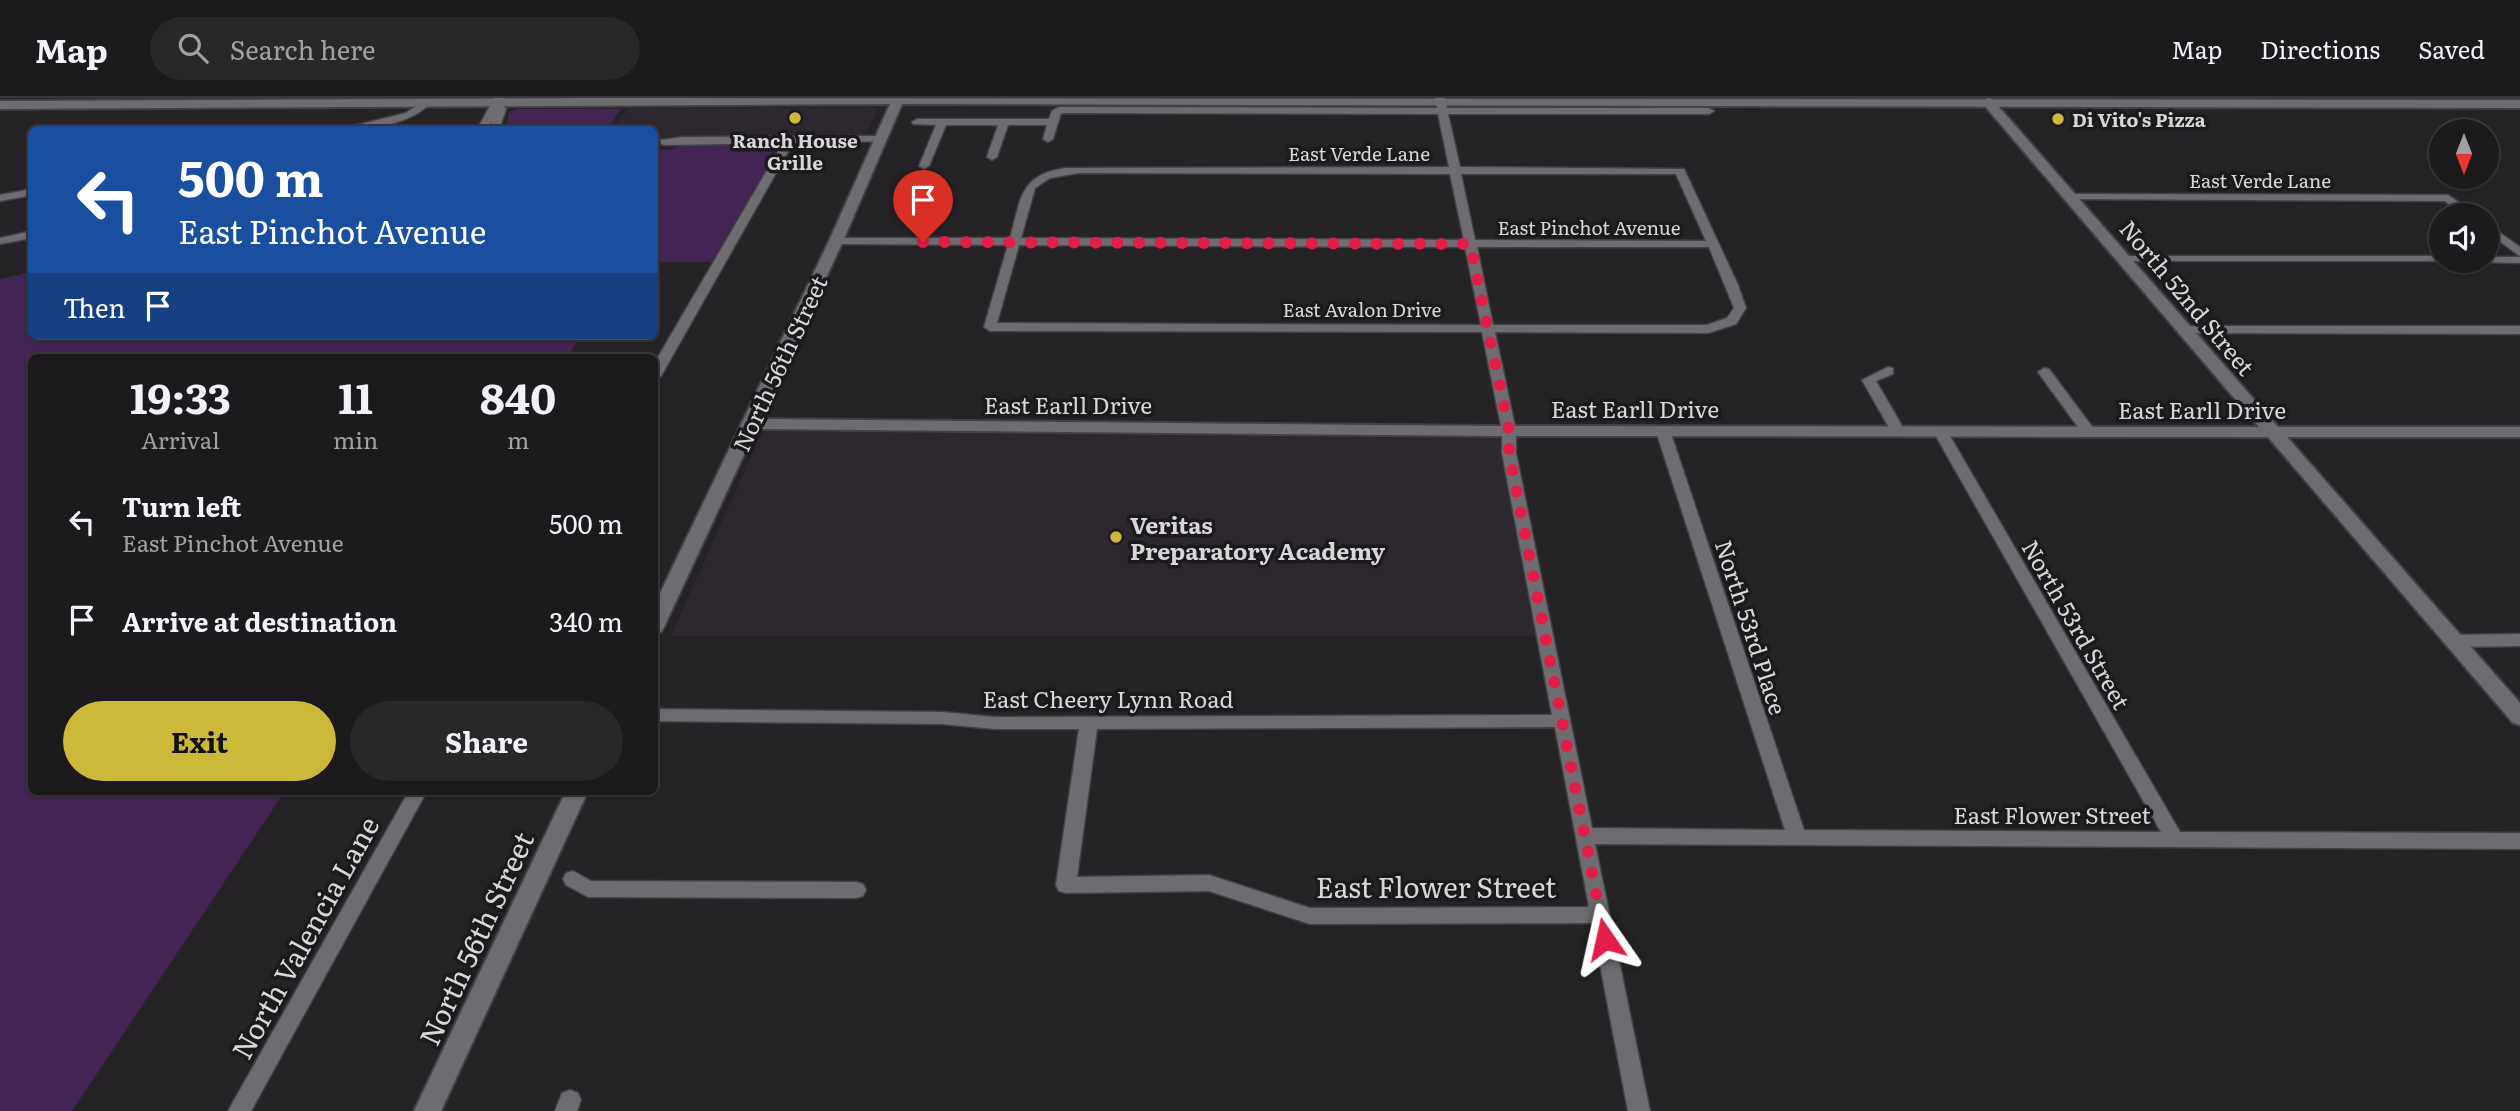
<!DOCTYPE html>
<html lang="en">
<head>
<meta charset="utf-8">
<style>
	:root { --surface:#1c1a1c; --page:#292729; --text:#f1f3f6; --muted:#a0a1a3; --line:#3a383b; --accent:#ccb939 }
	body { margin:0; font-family:Literata,serif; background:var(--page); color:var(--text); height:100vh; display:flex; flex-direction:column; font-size:26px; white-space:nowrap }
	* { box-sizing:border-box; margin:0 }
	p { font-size:23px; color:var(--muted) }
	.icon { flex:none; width:38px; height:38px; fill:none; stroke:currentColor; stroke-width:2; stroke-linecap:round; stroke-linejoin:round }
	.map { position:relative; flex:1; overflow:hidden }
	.details { position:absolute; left:28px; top:256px; width:630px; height:441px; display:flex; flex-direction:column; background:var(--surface); border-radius:10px; box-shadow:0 2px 5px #0004,0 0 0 2px var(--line) }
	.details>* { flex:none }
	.hud { position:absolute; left:28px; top:28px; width:630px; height:214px; border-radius:10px; box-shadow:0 2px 5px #0004,0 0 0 2px var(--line); background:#1a4fa0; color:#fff; overflow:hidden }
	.needle { width:46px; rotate:180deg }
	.fabs { position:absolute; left:2429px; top:21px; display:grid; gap:14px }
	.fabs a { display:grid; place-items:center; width:70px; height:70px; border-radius:50%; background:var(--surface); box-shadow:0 2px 5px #0004,0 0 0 2px var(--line); font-size:35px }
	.pin { position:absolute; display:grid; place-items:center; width:60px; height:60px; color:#fff; margin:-72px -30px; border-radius:50% 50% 50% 0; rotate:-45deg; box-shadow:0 0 7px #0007 }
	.pin .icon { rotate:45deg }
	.me { position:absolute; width:77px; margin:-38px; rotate:349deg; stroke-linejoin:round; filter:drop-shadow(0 0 5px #0008) }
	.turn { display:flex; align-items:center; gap:24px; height:147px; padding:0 35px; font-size:32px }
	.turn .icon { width:91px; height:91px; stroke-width:2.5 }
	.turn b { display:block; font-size:49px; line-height:60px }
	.then { display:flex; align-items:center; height:66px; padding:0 35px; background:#0003; gap:14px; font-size:26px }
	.eta { display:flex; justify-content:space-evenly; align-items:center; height:119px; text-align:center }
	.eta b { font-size:42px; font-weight:700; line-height:49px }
	.action { display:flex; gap:14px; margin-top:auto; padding:14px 35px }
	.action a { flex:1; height:80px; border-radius:42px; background:var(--accent); color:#111; font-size:28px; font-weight:700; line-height:80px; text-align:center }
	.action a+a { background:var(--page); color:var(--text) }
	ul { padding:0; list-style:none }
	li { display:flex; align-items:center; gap:21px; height:98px; padding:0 35px }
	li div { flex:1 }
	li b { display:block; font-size:26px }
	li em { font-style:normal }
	header { display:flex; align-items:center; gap:42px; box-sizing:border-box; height:98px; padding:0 35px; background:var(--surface); border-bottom:2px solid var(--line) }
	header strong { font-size:33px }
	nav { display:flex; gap:38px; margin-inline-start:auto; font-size:24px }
	.search { width:490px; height:63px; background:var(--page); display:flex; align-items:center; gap:18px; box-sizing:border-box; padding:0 24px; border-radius:38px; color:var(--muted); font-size:26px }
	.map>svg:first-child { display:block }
	.built { fill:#2d2730 }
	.green { fill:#422552 }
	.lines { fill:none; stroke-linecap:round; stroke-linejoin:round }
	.minor-casing { stroke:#424143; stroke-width:3 }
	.tertiary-casing { stroke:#424143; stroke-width:4 }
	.secondary-casing { stroke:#424143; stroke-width:4 }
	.minor { fill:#6e6c70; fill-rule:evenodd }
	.tertiary { fill:#6e6c70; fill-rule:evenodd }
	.secondary { fill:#6e6c70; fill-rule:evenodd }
	.route { stroke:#e11d48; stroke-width:12; stroke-dasharray:0 21.6 }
	.poi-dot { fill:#ccb939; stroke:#1c1a1d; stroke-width:2.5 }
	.labels { text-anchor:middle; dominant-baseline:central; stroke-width:7; stroke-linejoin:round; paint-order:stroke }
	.far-poi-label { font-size:19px; font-weight:bold; fill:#d7d6d8; stroke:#1c1a1d; text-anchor:start }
	.far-street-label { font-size:19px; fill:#d7d6d8; stroke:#1c1a1d }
	.street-label { font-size:23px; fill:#d7d6d8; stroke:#1c1a1d }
	.poi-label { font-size:23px; font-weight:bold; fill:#d7d6d8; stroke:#1c1a1d; text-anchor:start }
	.near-street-label { font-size:28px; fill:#d7d6d8; stroke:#1c1a1d }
</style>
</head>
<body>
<header>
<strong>Map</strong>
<div class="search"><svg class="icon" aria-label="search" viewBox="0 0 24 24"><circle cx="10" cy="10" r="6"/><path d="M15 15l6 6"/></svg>Search here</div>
<nav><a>Map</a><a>Directions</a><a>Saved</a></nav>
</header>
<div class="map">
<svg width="2520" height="1013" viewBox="0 0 2520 1013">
	<rect width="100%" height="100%" fill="#252326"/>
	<g class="built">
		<polygon points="873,9 878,12 867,35 858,38 655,39 654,32 613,31 628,10"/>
		<polygon points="773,332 1487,333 1498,340 1536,538 671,538 759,340 766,333"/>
	</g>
	<g class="green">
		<polygon points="516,11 621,11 607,31 506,31 509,14"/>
		<polygon points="783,43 712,164 655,164 654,52 670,52 686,44"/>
		<polygon points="31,174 32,238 581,238 567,259 32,259 32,693 285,693 72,1013 0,1013 0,181"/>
	</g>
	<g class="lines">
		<defs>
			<g id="minor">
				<polygon points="494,0 504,0 502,4 506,11 499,32 489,32 492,22 487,32 477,32"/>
				<path d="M1435 0H1445L1447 10H1709L1714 13 1709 16H1448L1460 69 1684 71 1738 187 1746 210 1736 226 1708 235 1495 234 1516 333V355L1592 730 1785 732 1656 333 1663 329 1670 333 1804 732 2161 734 1933 333 1940 329 1947 333 2180 734 2520 735V751L1595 746 1650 1013H1628L1592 825 1310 826 1209 793 1066 795 1059 793 1056 787 1079 631H995L942 626 654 623V611L942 614 995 619 1552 617 1502 355V333L1482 234 990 233 984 229 1008 147 836 146 830 143 836 140H1010C1021 102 1019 77 1065 70L1449 69 1438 16 1061 15 1053 41 1048 44 1043 41 1047 27H1008L997 59 992 62 987 59 998 27H946L929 68 924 71 919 68 936 27 913 26 912 24 917 21H1049L1052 13 1059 9 1437 10ZM1079 75 1450 76 1464 142 1021 140 1035 90 1050 80ZM1461 76H1676L1706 143 1475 142ZM1019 147 1465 149 1481 227 997 225ZM1477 149H1709L1734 210 1727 220 1707 227H1493ZM1555 629 1589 809 1310 810 1209 777 1077 779 1097 631Z"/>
				<path d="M423 3 431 5C409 27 368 32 337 32L406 15Z"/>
				<polygon points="881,38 886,41 885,43 793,45 661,278 654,282 654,266 783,45 665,47 661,46 661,42 683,39"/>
				<polygon points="32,91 32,97 0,103 0,97"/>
				<polygon points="2071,96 2448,97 2477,117 2464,117 2445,103 2067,101 2067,97"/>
				<polygon points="2487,126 2520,149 2520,158 2487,134"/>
				<polygon points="32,133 32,140 0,146 0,140"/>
				<polygon points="2124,158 2441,158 2441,163 2446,163 2120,163 2120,159"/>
				<polygon points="2487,159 2520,159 2520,165 2483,164 2482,163 2487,163"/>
				<polygon points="2184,228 2520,228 2520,236 2180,235 2178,232"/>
				<polygon points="1888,269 1893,270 1893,276 1876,283 1905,333 1898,337 1891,333 1862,282"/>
				<polygon points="2044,270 2049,271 2093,330 2095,333 2093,336 2083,336 2038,274"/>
				<polygon points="2520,536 2520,548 2452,549 2444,543 2452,537"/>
				<polygon points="409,693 427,693 251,1013 228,1013"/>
				<polygon points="573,773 591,783 856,784 863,786 866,792 863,798 856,800 588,799 566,787 563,781 566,775"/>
				<polygon points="570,992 578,995 581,1002 577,1013 555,1013 562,995"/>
			</g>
			<polygon id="tertiary" points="1988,0 1992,1 2278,329 2520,329 2520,339 2287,339 2520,605 2520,627 2513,625 2268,339 1496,338 750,331 742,326 750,321 1496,328 2259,329 1984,7 1982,4"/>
			<g id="secondary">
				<polygon points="601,0 2520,2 2520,10 902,6 843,143 664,529 661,534 654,536 654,508 829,143 890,6 0,11 0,3"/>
				<polygon points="566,693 588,693 441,1013 414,1013"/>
			</g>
		</defs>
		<use href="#minor" class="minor-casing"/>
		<use href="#tertiary" class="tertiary-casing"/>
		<use href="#secondary" class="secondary-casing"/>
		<use href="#minor" class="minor"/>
		<use href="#tertiary" class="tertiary"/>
		<use href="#secondary" class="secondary"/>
	</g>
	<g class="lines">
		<polyline class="route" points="923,144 1470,146 1509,332 1509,355 1605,841"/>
	</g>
	<g class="poi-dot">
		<circle cx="795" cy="20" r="7"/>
		<circle cx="2058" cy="21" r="7"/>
		<circle cx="1116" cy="439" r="7"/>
	</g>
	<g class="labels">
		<g class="far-poi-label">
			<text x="2072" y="21">Di Vito's Pizza</text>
			<text x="795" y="42" text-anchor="middle">Ranch House<tspan x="795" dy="22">Grille</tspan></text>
		</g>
		<g class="far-street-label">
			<text x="1359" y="55">East Verde Lane</text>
			<text x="2260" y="82">East Verde Lane</text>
			<text x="1589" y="129">East Pinchot Avenue</text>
			<text x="1362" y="211">East Avalon Drive</text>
		</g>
		<g class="street-label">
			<text transform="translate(2188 199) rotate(50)">North 52nd Street</text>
			<text transform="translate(779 265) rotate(-65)">North 56th Street</text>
			<text x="1068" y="306">East Earll Drive</text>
			<text x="1635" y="310">East Earll Drive</text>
			<text x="2202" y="311">East Earll Drive</text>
			<text transform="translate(2077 526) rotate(60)">North 53rd Street</text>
			<text transform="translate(1752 529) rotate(72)">North 53rd Place</text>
			<text x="1108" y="600">East Cheery Lynn Road</text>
			<text x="2052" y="716">East Flower Street</text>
		</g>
		<g class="poi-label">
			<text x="1130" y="426">Veritas<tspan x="1130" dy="26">Preparatory Academy</tspan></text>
		</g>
		<g class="near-street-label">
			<text x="1436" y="788">East Flower Street</text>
			<text transform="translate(304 839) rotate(-61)">North Valencia Lane</text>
			<text transform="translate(475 840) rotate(-65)">North 56th Street</text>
		</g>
	</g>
</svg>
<div class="fabs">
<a><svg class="needle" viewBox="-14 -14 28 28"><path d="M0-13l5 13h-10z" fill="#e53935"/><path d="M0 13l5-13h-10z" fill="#a0a1a3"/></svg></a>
<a><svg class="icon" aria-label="sound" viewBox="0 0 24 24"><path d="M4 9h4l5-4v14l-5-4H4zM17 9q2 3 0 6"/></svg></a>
</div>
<div class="pin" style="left:923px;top:144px;background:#d93025"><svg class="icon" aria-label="arrive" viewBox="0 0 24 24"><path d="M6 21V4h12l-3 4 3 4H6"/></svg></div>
<svg class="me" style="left:1605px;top:841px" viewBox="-20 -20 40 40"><path d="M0-17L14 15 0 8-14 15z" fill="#e11d48" stroke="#fff" stroke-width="4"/></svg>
<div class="hud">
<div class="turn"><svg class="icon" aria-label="left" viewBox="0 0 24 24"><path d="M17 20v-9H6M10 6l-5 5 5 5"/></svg><div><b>500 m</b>East Pinchot Avenue</div></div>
<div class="then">Then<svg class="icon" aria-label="arrive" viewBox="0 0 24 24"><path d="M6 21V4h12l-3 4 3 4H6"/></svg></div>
</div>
<section class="details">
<div class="eta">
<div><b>19:33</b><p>Arrival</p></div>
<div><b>11</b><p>min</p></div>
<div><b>840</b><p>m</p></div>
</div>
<ul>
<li><svg class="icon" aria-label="left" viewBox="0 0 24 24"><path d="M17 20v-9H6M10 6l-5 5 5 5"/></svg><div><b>Turn left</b><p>East Pinchot Avenue</p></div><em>500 m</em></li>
<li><svg class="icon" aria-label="arrive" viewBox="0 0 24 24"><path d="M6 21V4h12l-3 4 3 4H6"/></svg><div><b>Arrive at destination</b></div><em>340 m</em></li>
</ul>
<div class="action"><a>Exit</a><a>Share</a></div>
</section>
</div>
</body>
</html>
